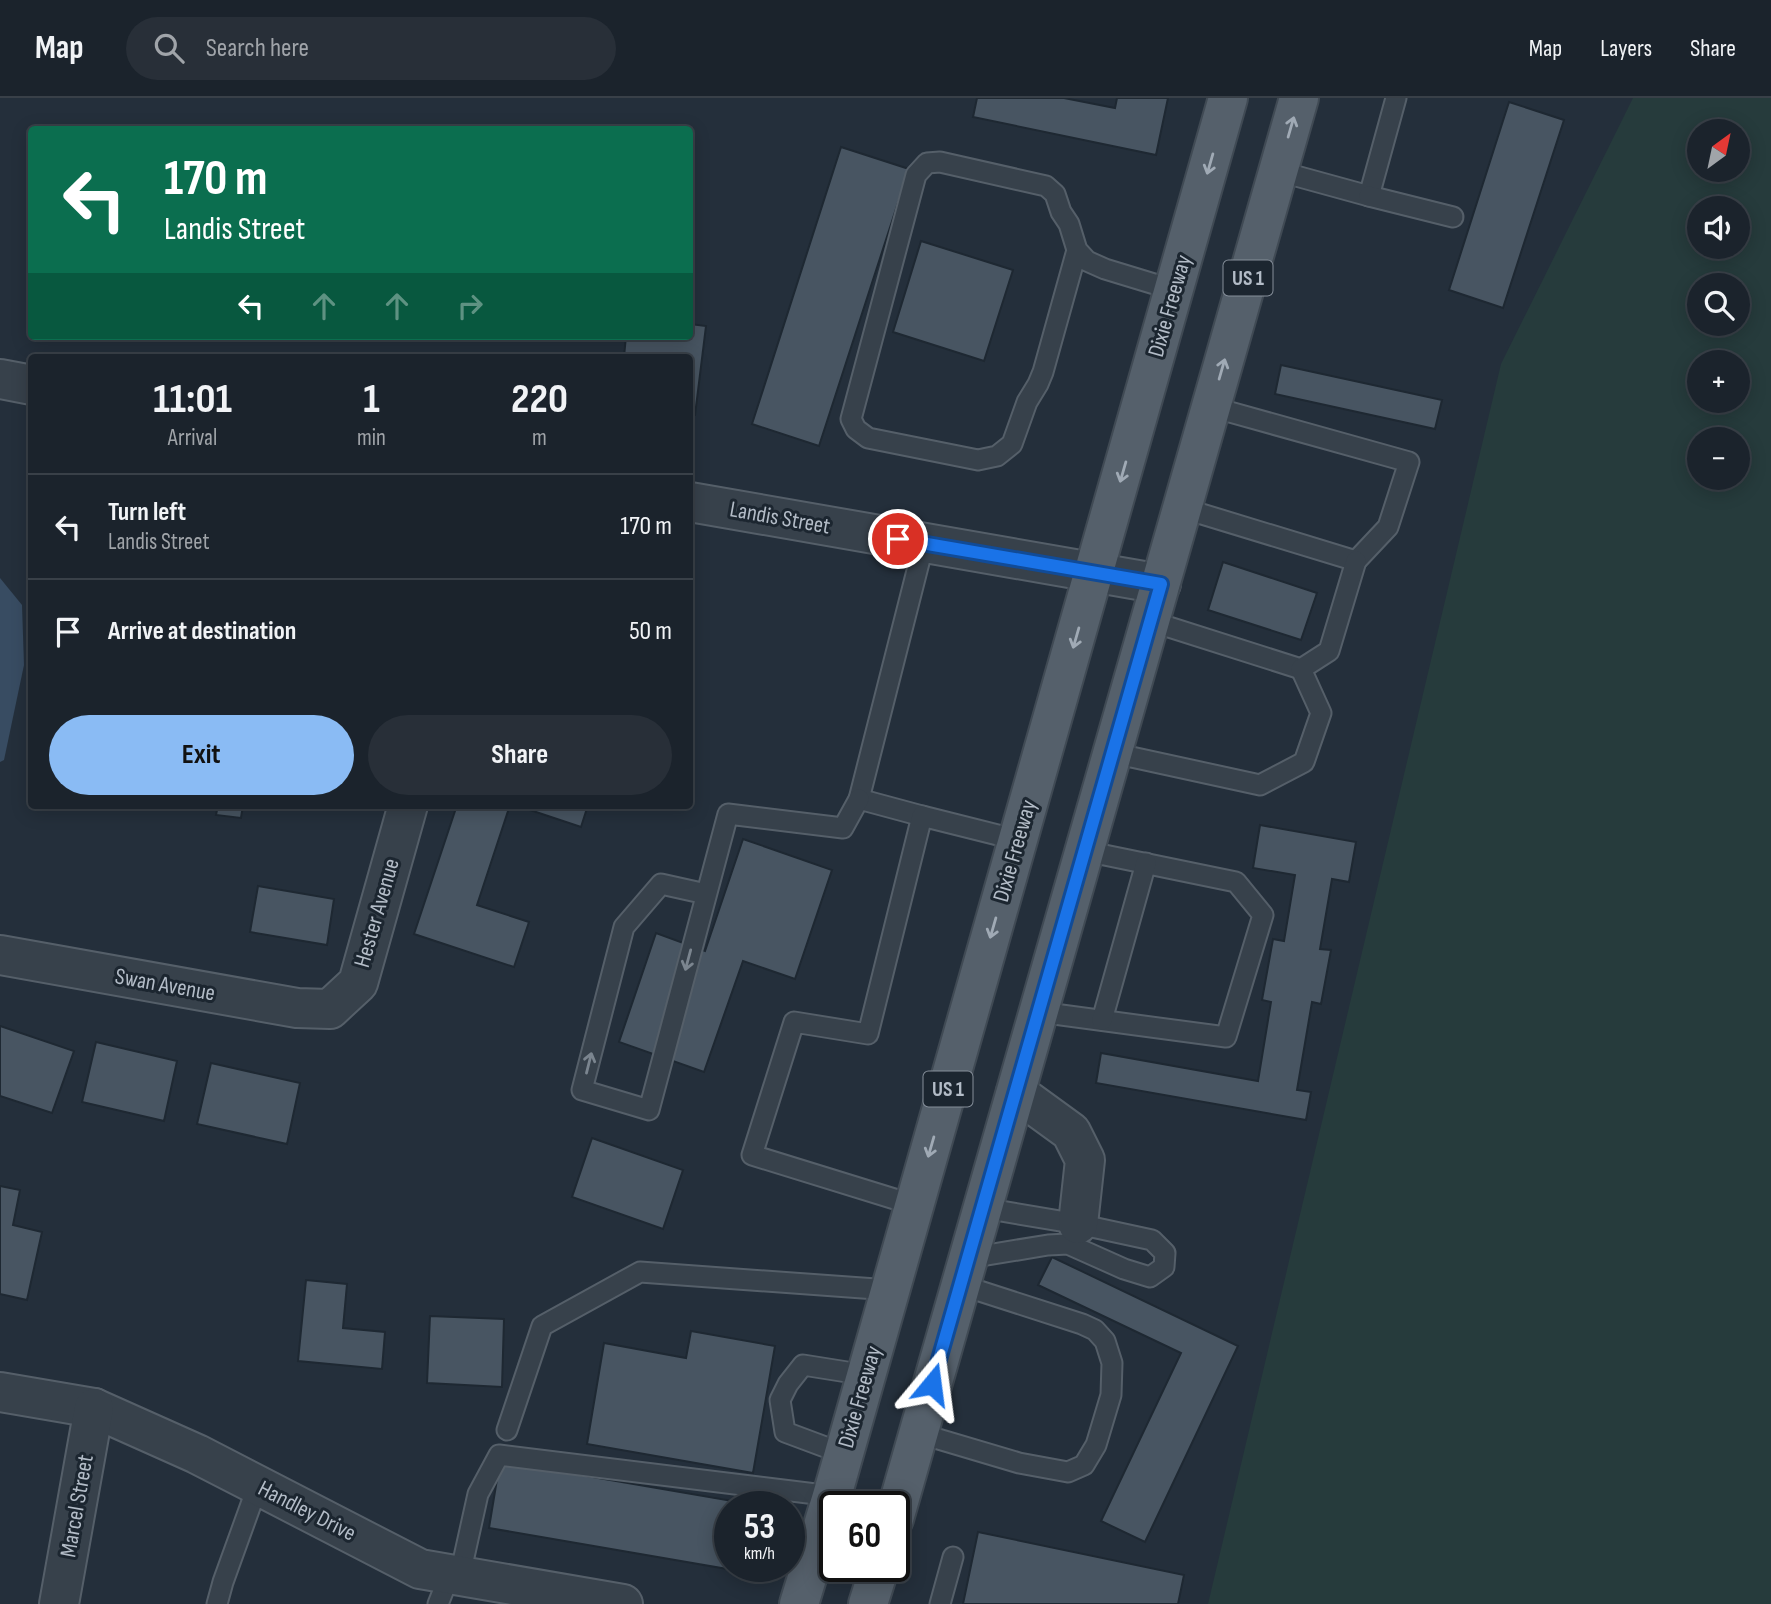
<!DOCTYPE html>
<html lang="en">
<head>
<meta charset="utf-8">
<style>
	:root { --surface:#1b232c; --page:#282f38; --text:#f1f3f6; --muted:#a0a4a9; --line:#394048; --accent:#8abbf4 }
	body { margin:0; font-family:"Sofia Sans Condensed",sans-serif; background:var(--page); color:var(--text); height:100vh; display:flex; flex-direction:column; font-size:26px; white-space:nowrap }
	* { box-sizing:border-box; margin:0 }
	p { font-size:23px; color:var(--muted) }
	.icon { flex:none; width:38px; height:38px; fill:none; stroke:currentColor; stroke-width:2; stroke-linecap:round; stroke-linejoin:round }
	.map { position:relative; flex:1; overflow:hidden }
	.panel { position:absolute; left:28px; top:256px; width:665px; height:455px; display:flex; flex-direction:column; background:var(--surface); border-radius:7px; box-shadow:0 4px 18px #0003,0 0 0 2px var(--line) }
	.panel>* { flex:none }
	.top-card { position:absolute; left:28px; top:28px; width:665px; height:214px; border-radius:7px; box-shadow:0 4px 18px #0003,0 0 0 2px var(--line); background:#0b6e4f; color:#fff; overflow:hidden }
	.needle { width:46px; rotate:33deg }
	.buttons { position:absolute; left:1687px; top:21px; display:grid; gap:14px }
	.buttons a { display:grid; place-items:center; width:63px; height:63px; border-radius:50%; background:var(--surface); box-shadow:0 4px 18px #0003,0 0 0 2px var(--line); font-size:35px }
	.speed { position:absolute; left:714px; top:1393px; display:flex; gap:14px; font-size:35px; font-weight:700; text-align:center }
	.speed>* { display:grid; place-content:center; width:91px; height:91px; border-radius:50%; background:var(--surface); box-shadow:0 4px 18px #0003,0 0 0 2px var(--line); line-height:1 }
	.speed small { font-size:18px; font-weight:400 }
	.speed .limit { border:4px solid #111; border-radius:10px; background:#fff; color:#111 }
	.pin { position:absolute; display:grid; place-items:center; width:60px; height:60px; color:#fff; margin:-30px; border:4px solid #fff; border-radius:50%; box-shadow:0 2px 7px #0007 }
	.me { position:absolute; width:77px; margin:-38px; rotate:16deg; stroke-linejoin:round; filter:drop-shadow(0 0 5px #0008) }
	.turn { display:flex; align-items:center; gap:24px; height:147px; padding:0 21px; font-size:32px }
	.turn .icon { width:91px; height:91px; stroke-width:2.5 }
	.turn b { display:block; font-size:49px; line-height:60px }
	.lanes { display:flex; align-items:center; height:66px; padding:0 21px; background:#0003; justify-content:center; gap:35px; direction:ltr }
	.lanes .off { opacity:.35 }
	.eta { display:flex; justify-content:space-evenly; align-items:center; height:119px; text-align:center }
	.eta b { font-size:42px; font-weight:700; line-height:49px }
	.cta { display:flex; gap:14px; margin-top:auto; padding:14px 21px }
	.cta a { flex:1; height:80px; border-radius:42px; background:var(--accent); color:#111; font-size:28px; font-weight:700; line-height:80px; text-align:center }
	.cta a+a { background:var(--page); color:var(--text) }
	ul { padding:0; list-style:none }
	li { display:flex; align-items:center; gap:21px; height:105px; padding:0 21px; border-top:2px solid var(--line) }
	li div { flex:1 }
	li b { display:block; font-size:26px }
	li em { font-style:normal }
	header { display:flex; align-items:center; gap:42px; box-sizing:border-box; height:98px; padding:0 35px; background:var(--surface); border-bottom:2px solid var(--line) }
	header strong { font-size:33px }
	nav { display:flex; gap:38px; margin-inline-start:auto; font-size:24px }
	.search { width:490px; height:63px; background:var(--page); display:flex; align-items:center; gap:18px; box-sizing:border-box; padding:0 24px; border-radius:38px; color:var(--muted); font-size:26px }
	.map>svg:first-child { display:block }
	.green { fill:#263b3c; fill-rule:evenodd }
	.water { fill:#384c62 }
	.building { fill:#485562; stroke:#1e2832; stroke-width:2 }
	.lines { fill:none; stroke-linecap:round; stroke-linejoin:round }
	.service-casing { stroke:#555f69; stroke-width:23 }
	.minor-casing { stroke:#555f69; stroke-width:42 }
	.primary-casing { stroke:#404a54; stroke-width:42 }
	.service { stroke:#37414b; stroke-width:19 }
	.minor { stroke:#37414b; stroke-width:38 }
	.primary { stroke:#55606b; stroke-width:38 }
	.oneway { stroke:#a0aab5 }
	.oneway2 { stroke:#7b858f }
	.route-casing { stroke:#114b97; stroke-width:18 }
	.route { stroke:#1a73e8; stroke-width:12 }
	.labels { text-anchor:middle; dominant-baseline:central; stroke-width:6; stroke-linejoin:round; paint-order:stroke }
	.shield { fill:#1c2630; stroke:#868f9a; stroke-width:2 }
	.shield-label { font-size:21px; font-weight:bold; fill:#b3bcc7 }
	.street-label { font-size:23px; fill:#b3bcc7; stroke:#1c2630 }
</style>
</head>
<body>
<header>
<strong>Map</strong>
<div class="search"><svg class="icon" aria-label="search" viewBox="0 0 24 24"><circle cx="10" cy="10" r="6"/><path d="M15 15l6 6"/></svg>Search here</div>
<nav><a>Map</a><a>Layers</a><a>Share</a></nav>
</header>
<div class="map">
<svg width="1771" height="1506" viewBox="0 0 1771 1506">
	<rect width="100%" height="100%" fill="#242f3b"/>
	<path class="green" d="M1633 0H1771V1506H1208L1501 266ZM1699 33H1738V72H1699ZM1699 110H1738V149H1699ZM1699 187H1738V226H1699ZM1699 264H1738V303H1699ZM1699 341H1738V380H1699Z"/>
	<polygon class="water" points="0,480 22,507 24,567 4,662 0,664"/>
	<g class="building">
		<polygon points="977,0 1064,0 1115,10 1117,0 1168,0 1156,57 973,19"/>
		<polygon points="1509,4 1564,22 1503,210 1449,192"/>
		<polygon points="841,49 909,71 819,348 752,326"/>
		<polygon points="921,143 1013,172 984,263 893,234"/>
		<polygon points="690,226 706,228 695,317 690,317 690,259 624,259 626,238 690,238"/>
		<polygon points="1281,267 1442,302 1435,331 1275,296"/>
		<polygon points="1223,464 1317,495 1301,542 1208,512"/>
		<polygon points="218,707 243,707 241,720 216,717"/>
		<polygon points="457,707 510,707 477,807 529,824 514,869 414,836"/>
		<polygon points="515,707 588,707 581,729"/>
		<polygon points="1260,727 1356,744 1349,784 1332,781 1320,851 1331,852 1321,906 1312,904 1297,992 1311,994 1306,1022 1096,985 1101,955 1258,983 1271,904 1262,902 1273,841 1284,843 1295,777 1253,770"/>
		<polygon points="743,741 832,772 795,881 743,863 704,974 619,944 656,835 705,853"/>
		<polygon points="258,788 334,801 327,847 250,834"/>
		<polygon points="0,928 74,953 52,1015 0,998"/>
		<polygon points="96,944 177,963 164,1023 82,1004"/>
		<polygon points="211,965 300,985 287,1046 197,1026"/>
		<polygon points="592,1040 683,1072 663,1131 572,1099"/>
		<polygon points="0,1088 20,1092 13,1127 42,1134 27,1202 0,1196"/>
		<polygon points="1052,1159 1238,1248 1145,1444 1101,1423 1181,1255 1038,1187"/>
		<polygon points="306,1182 347,1186 343,1230 385,1234 382,1271 298,1263"/>
		<polygon points="430,1218 504,1221 502,1289 427,1285"/>
		<polygon points="691,1233 775,1248 753,1375 587,1346 604,1245 686,1260"/>
		<polygon points="500,1363 750,1406 750,1409 730,1409 730,1468 740,1468 739,1473 489,1430"/>
		<polygon points="978,1434 1184,1477 1178,1506 963,1506"/>
	</g>
	<g class="lines">
		<defs>
			<g id="service">
				<polyline points="1278,73 1369,98 1396,0"/>
				<polyline points="1369,98 1453,119"/>
				<polyline points="1077,152 1043,274 1038,286 1027,304 1012,346 997,358 978,362 868,340 856,331 851,321 916,77 927,65 940,64 1046,88 1055,96 1061,114 1069,126 1077,152 1087,163 1105,171 1174,192"/>
				<polyline points="1182,410 1356,463 1388,429 1409,364 1212,309"/>
				<polyline points="1150,523 1301,571"/>
				<polyline points="1113,655 1260,687 1304,664 1321,615 1301,571 1329,553 1356,463"/>
				<polyline points="922,718 859,701 924,445"/>
				<polyline points="706,796 661,786 624,829 582,992 649,1012 728,716 843,730 859,701"/>
				<polyline points="1039,914 1226,939 1263,817 1236,784 1085,753"/>
				<polyline points="1102,922 1146,765"/>
				<polyline points="914,1107 752,1057 794,924 868,936 922,718 1018,742"/>
				<polyline points="969,1160 1048,1147 1068,1146 1124,1171 1150,1179 1164,1169 1165,1155 1152,1142 1078,1126 983,1110"/>
				<polyline points="507,1332 542,1228 640,1174 890,1192"/>
				<polyline points="918,1335 1019,1365 1068,1374 1084,1367 1096,1347 1111,1297 1112,1265 1105,1243 1095,1232 1082,1226 961,1187"/>
				<polyline points="844,1356 785,1334 780,1302 788,1286 803,1267 866,1277"/>
				<polyline points="460,1477 478,1396 499,1357 832,1398"/>
				<polyline points="217,1506 223,1484 258,1387"/>
				<polyline points="438,1506 450,1476"/>
				<polyline points="940,1506 953,1459"/>
			</g>
			<g id="minor">
				<polyline points="0,281 32,287"/>
				<polyline points="690,404 1161,486"/>
				<polyline points="0,857 297,910 330,911 358,885 408,707"/>
				<polyline points="1016,994 1071,1034 1085,1062 1078,1126"/>
				<polyline points="0,1294 94,1310 197,1356 420,1471 623,1506"/>
				<polyline points="59,1506 94,1310"/>
			</g>
			<g id="primary">
				<polyline points="894,1421 1299,0"/>
				<polyline points="799,1506 832,1398 1228,0"/>
				<polyline points="868,1506 880,1468"/>
			</g>
		</defs>
		<use href="#service" class="service-casing"/>
		<use href="#minor" class="minor-casing"/>
		<use href="#primary" class="primary-casing"/>
		<use href="#service" class="service"/>
		<use href="#minor" class="minor"/>
		<use href="#primary" class="primary"/>
	</g>
	<defs><path id="oneway-shaft" d="M-6 0H5M1.5-3L5.5 0L1.5 3" fill="none" stroke-width="1.6" stroke-linecap="round" stroke-linejoin="round" transform="scale(1.75)"/></defs>
	<g class="oneway">
		<use href="#oneway-shaft" transform="translate(1291 29) rotate(-74)"/>
		<use href="#oneway-shaft" transform="translate(1210 66) rotate(106)"/>
		<use href="#oneway-shaft" transform="translate(1222 271) rotate(-74)"/>
		<use href="#oneway-shaft" transform="translate(1123 374) rotate(106)"/>
		<use href="#oneway-shaft" transform="translate(1076 540) rotate(106)"/>
		<use href="#oneway-shaft" transform="translate(993 830) rotate(106)"/>
		<use href="#oneway-shaft" transform="translate(931 1049) rotate(106)"/>
	</g>
	<g class="oneway2">
		<use href="#oneway-shaft" transform="translate(688 862) rotate(105)"/>
		<use href="#oneway-shaft" transform="translate(589 965) rotate(-76)"/>
	</g>
	<g class="lines">
		<defs>
			<polyline id="route" points="898,441 1161,486 932,1286"/>
		</defs>
		<use href="#route" class="route-casing"/>
		<use href="#route" class="route"/>
	</g>
	<g class="labels">
		<g class="shield">
			<rect x="1223.5" y="162.5" width="49" height="35" rx="5"/>
			<rect x="923.5" y="973.5" width="49" height="35" rx="5"/>
		</g>
		<g class="shield-label">
			<text x="1248" y="180">US 1</text>
			<text x="948" y="991">US 1</text>
		</g>
		<g class="street-label">
			<text transform="translate(1170 208) rotate(-74)">Dixie Freeway</text>
			<text transform="translate(780 420) rotate(10)">Landis Street</text>
			<text transform="translate(1015 753) rotate(-74)">Dixie Freeway</text>
			<text transform="translate(377 815) rotate(-74)">Hester Avenue</text>
			<text transform="translate(165 887) rotate(10)">Swan Avenue</text>
			<text transform="translate(860 1299) rotate(-74)">Dixie Freeway</text>
			<text transform="translate(77 1408) rotate(-80)">Marcel Street</text>
			<text transform="translate(307 1413) rotate(27)">Handley Drive</text>
		</g>
	</g>
</svg>
<div class="buttons">
<a><svg class="needle" viewBox="-14 -14 28 28"><path d="M0-13l5 13h-10z" fill="#e53935"/><path d="M0 13l5-13h-10z" fill="#a0a4a9"/></svg></a>
<a><svg class="icon" aria-label="sound" viewBox="0 0 24 24"><path d="M4 9h4l5-4v14l-5-4H4zM17 9q2 3 0 6"/></svg></a>
<a><svg class="icon" aria-label="search" viewBox="0 0 24 24"><circle cx="10" cy="10" r="6"/><path d="M15 15l6 6"/></svg></a>
<a>+</a>
<a>−</a>
</div>
<div class="speed"><div>53<small>km/h</small></div><div class="limit">60</div></div>
<div class="pin" style="left:898px;top:441px;background:#d93025"><svg class="icon" aria-label="arrive" viewBox="0 0 24 24"><path d="M6 21V4h12l-3 4 3 4H6"/></svg></div>
<svg class="me" style="left:932px;top:1286px" viewBox="-20 -20 40 40"><path d="M0-17L14 15 0 8-14 15z" fill="#1a73e8" stroke="#fff" stroke-width="4"/></svg>
<div class="top-card">
<div class="turn"><svg class="icon" aria-label="left" viewBox="0 0 24 24"><path d="M17 20v-9H6M10 6l-5 5 5 5"/></svg><div><b>170 m</b>Landis Street</div></div>
<div class="lanes"><svg class="icon" aria-label="left" viewBox="0 0 24 24"><path d="M17 20v-9H6M10 6l-5 5 5 5"/></svg><svg class="icon off" aria-label="ahead" viewBox="0 0 24 24"><path d="M12 20V5M6 11l6-6 6 6"/></svg><svg class="icon off" aria-label="ahead" viewBox="0 0 24 24"><path d="M12 20V5M6 11l6-6 6 6"/></svg><svg class="icon off" aria-label="right" viewBox="0 0 24 24"><path d="M7 20v-9h11M14 6l5 5-5 5"/></svg></div>
</div>
<section class="panel">
<div class="eta">
<div><b>11:01</b><p>Arrival</p></div>
<div><b>1</b><p>min</p></div>
<div><b>220</b><p>m</p></div>
</div>
<ul>
<li><svg class="icon" aria-label="left" viewBox="0 0 24 24"><path d="M17 20v-9H6M10 6l-5 5 5 5"/></svg><div><b>Turn left</b><p>Landis Street</p></div><em>170 m</em></li>
<li><svg class="icon" aria-label="arrive" viewBox="0 0 24 24"><path d="M6 21V4h12l-3 4 3 4H6"/></svg><div><b>Arrive at destination</b></div><em>50 m</em></li>
</ul>
<div class="cta"><a>Exit</a><a>Share</a></div>
</section>
</div>
</body>
</html>
